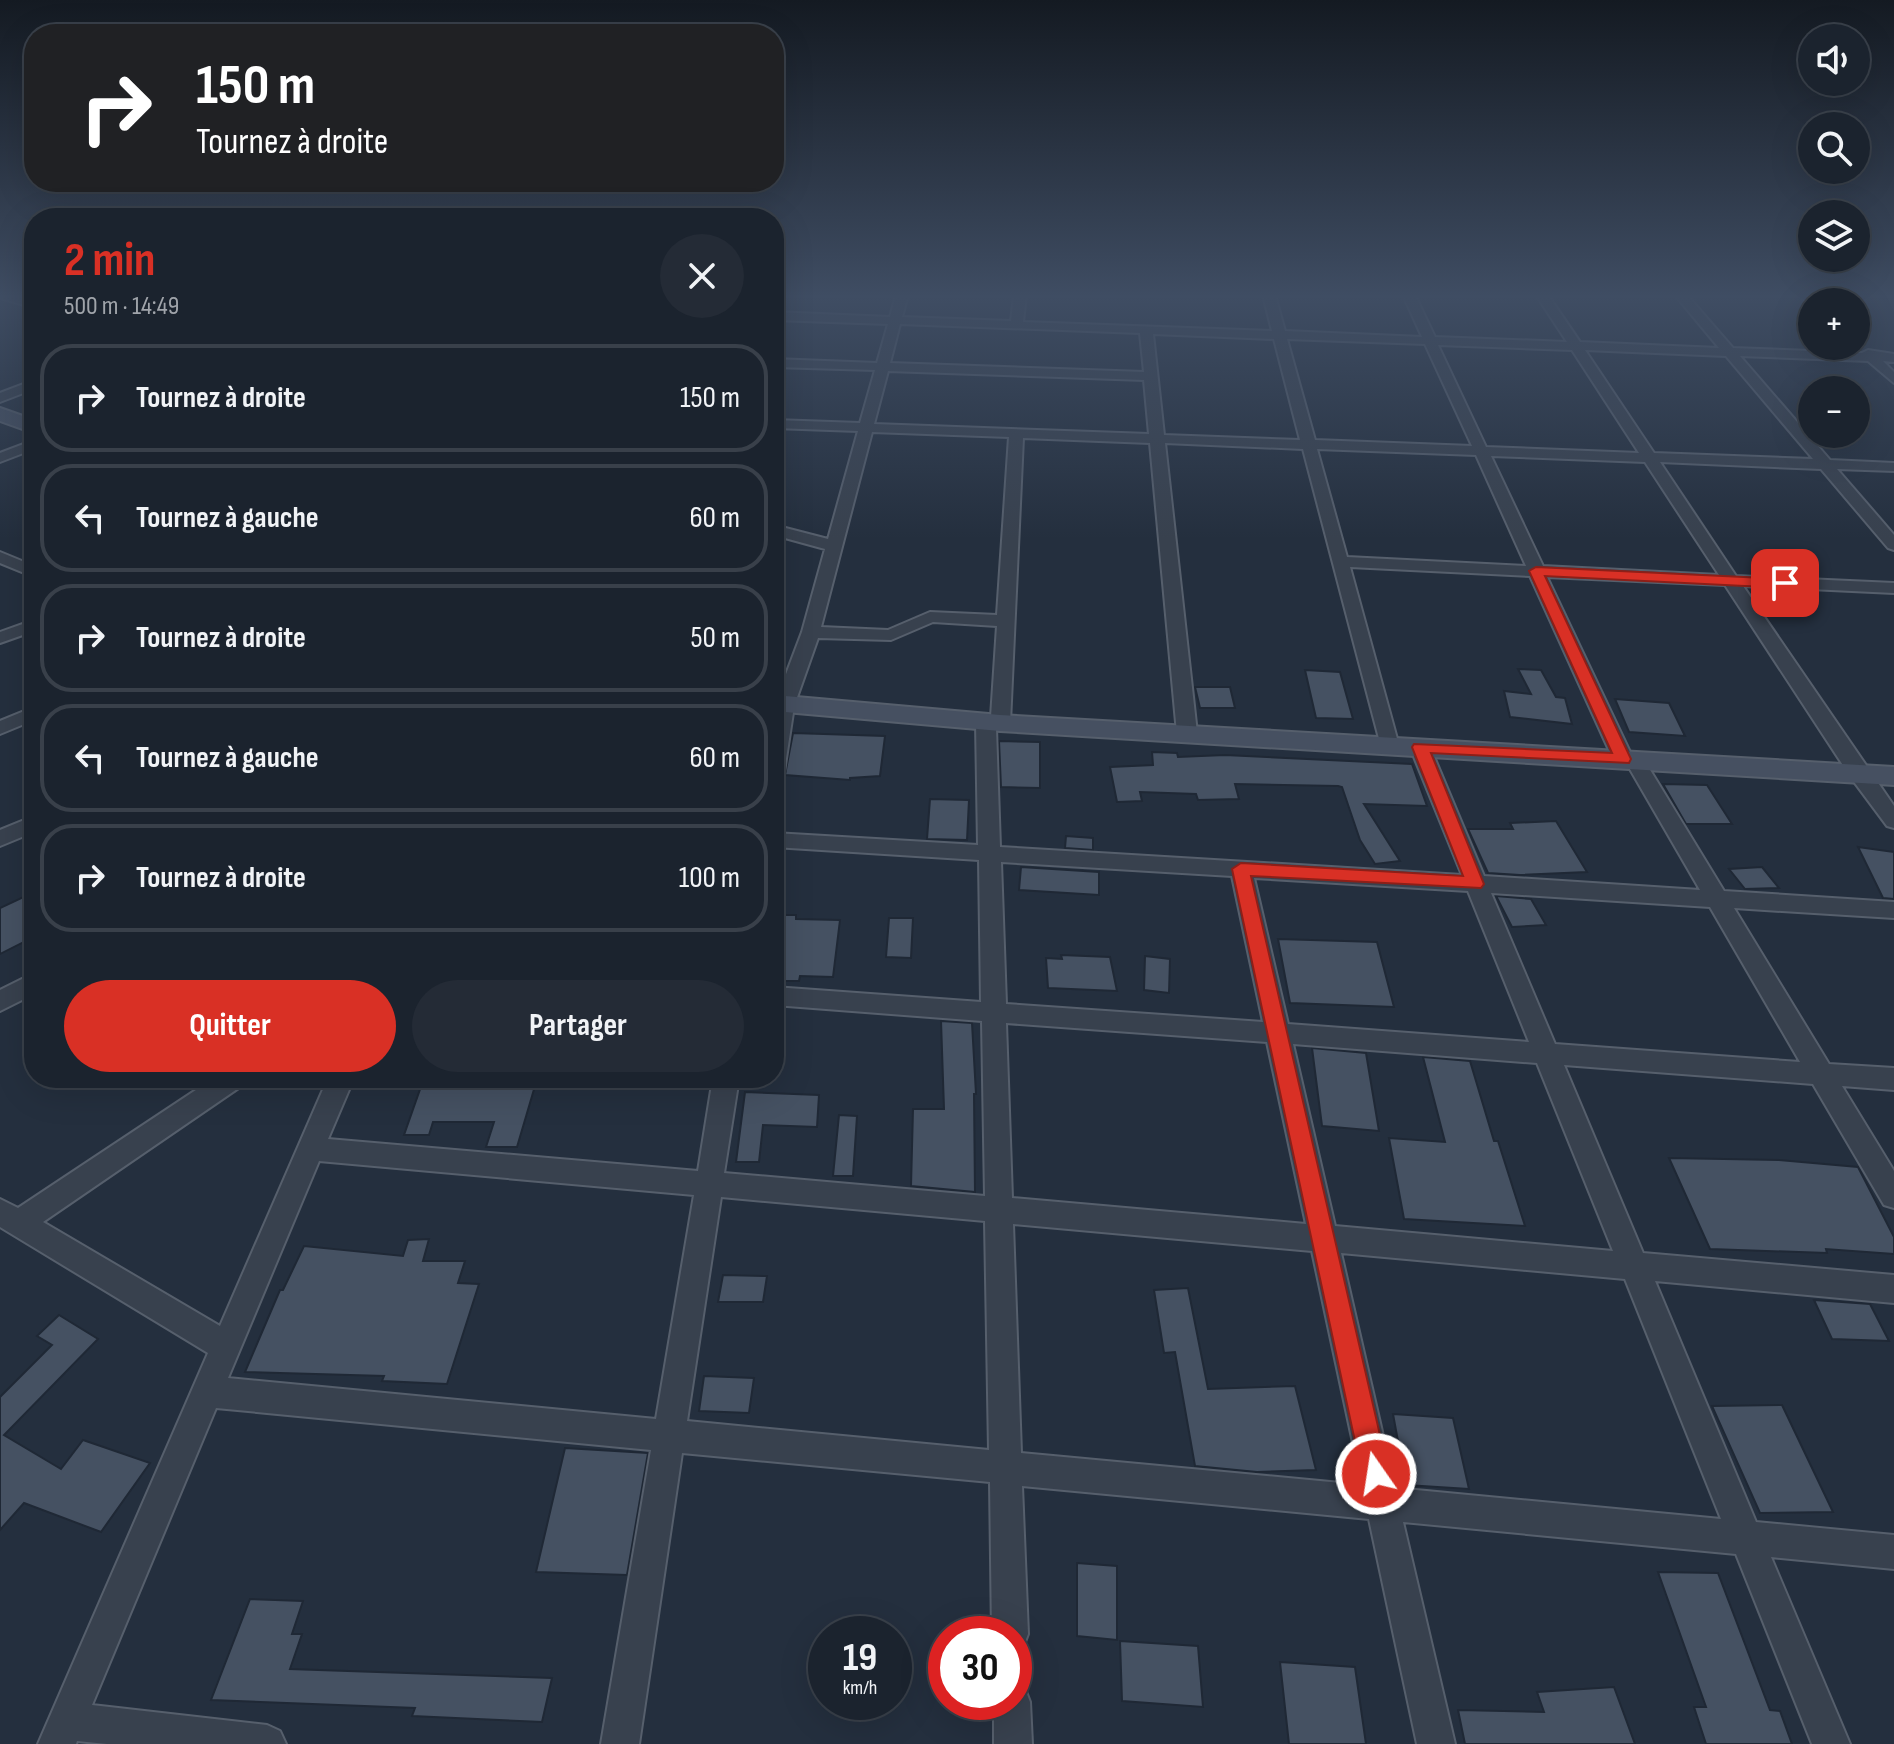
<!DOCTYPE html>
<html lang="fr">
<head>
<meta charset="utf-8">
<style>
	:root { --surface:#1b232e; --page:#242b36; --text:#f1f3f6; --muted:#a0a4aa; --line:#39404a; --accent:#d93025 }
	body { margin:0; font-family:"Sofia Sans Condensed",sans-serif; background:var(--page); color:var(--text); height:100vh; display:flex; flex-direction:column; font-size:30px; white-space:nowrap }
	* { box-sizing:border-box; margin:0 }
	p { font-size:26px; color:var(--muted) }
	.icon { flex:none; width:44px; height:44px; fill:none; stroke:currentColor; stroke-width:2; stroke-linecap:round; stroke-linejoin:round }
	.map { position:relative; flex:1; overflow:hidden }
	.drawer { position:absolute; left:24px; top:208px; width:760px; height:880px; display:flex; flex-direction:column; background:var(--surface); border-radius:32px; box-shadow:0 8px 32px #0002,0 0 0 2px var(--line) }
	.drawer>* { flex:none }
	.banner { position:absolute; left:24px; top:24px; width:760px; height:168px; border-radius:32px; box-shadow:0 8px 32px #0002,0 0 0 2px var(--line); background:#202124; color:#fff; overflow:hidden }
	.fabs { position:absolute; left:1798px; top:24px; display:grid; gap:16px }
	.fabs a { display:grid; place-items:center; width:72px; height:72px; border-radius:50%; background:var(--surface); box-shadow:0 8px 32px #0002,0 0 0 2px var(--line); font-size:40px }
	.speed { position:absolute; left:808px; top:1616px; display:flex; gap:16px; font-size:40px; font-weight:700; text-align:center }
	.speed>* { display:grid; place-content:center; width:104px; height:104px; border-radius:50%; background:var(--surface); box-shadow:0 8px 32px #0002,0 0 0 2px var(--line); line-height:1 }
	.speed small { font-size:20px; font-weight:400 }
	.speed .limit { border:12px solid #d22; background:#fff; color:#111 }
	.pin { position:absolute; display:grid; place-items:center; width:68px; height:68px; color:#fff; margin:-34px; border-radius:16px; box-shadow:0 4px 12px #0006 }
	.me { position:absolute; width:88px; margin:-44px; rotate:347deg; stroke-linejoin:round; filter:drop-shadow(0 0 6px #0008) }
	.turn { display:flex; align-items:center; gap:28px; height:168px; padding:0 40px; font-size:36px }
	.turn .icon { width:104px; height:104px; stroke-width:2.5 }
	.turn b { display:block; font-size:56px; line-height:68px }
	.round { display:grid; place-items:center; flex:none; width:84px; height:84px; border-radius:42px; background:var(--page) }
	.overview { display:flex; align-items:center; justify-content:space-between; height:136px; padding:0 40px }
	h1 { font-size:48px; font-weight:700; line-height:60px; color:var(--accent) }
	.cta { display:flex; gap:16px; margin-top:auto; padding:16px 40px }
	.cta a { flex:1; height:92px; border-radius:48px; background:var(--accent); color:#fff; font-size:32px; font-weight:700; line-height:92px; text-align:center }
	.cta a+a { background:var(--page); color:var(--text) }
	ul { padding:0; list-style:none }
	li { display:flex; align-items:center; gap:24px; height:108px; margin:0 16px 12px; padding:0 24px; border:4px solid var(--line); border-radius:32px }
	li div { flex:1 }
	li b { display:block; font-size:30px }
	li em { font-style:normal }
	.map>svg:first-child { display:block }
	.building { fill:#455162; stroke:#1f2835; stroke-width:2 }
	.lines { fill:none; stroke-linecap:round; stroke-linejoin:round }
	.street-casing { stroke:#565f6c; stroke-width:4 }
	.secondary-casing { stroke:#565f6c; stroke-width:4 }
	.street { fill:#38414e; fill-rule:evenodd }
	.secondary { fill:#465061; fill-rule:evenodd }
	.route { fill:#d93025; stroke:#8d1f18; stroke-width:2 }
</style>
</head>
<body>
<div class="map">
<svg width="1894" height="1744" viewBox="0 0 1894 1744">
	<rect width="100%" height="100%" fill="#242f3e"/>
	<g class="building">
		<polygon points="1518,669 1541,670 1556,697 1565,698 1572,724 1510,717 1504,691 1531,694"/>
		<polygon points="1305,670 1340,672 1353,719 1316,718"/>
		<polygon points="1195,687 1230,687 1235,708 1200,708"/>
		<polygon points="1615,699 1669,703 1685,736 1629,732"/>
		<polygon points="793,733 885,736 880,776 850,778 850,780 785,775"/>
		<polygon points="999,741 1040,742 1040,788 1001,787"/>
		<polygon points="1152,752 1177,753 1178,757 1225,755 1412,764 1427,806 1364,804 1400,861 1375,864 1360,840 1342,787 1338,786 1235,784 1239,799 1198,800 1196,794 1140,792 1142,801 1117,802 1110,767 1153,765"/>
		<polygon points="1663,784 1707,785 1732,824 1686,824"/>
		<polygon points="930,799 969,800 967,840 927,839"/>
		<polygon points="1556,821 1587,872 1520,875 1488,873 1468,829 1513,829 1510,823"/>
		<polygon points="1066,836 1093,838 1093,850 1065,848"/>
		<polygon points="1858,847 1894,852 1894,899 1883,898"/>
		<polygon points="1021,867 1099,872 1099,895 1019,890"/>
		<polygon points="1762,867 1779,888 1745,889 1729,869"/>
		<polygon points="34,892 34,937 0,954 0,908"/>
		<polygon points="1496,896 1531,899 1546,925 1512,927"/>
		<polygon points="774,915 796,915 796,919 840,920 833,977 800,976 799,981 774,981"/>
		<polygon points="889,918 913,918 911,958 886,957"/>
		<polygon points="1278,939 1377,942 1394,1007 1290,1003"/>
		<polygon points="1061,955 1110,957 1117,991 1048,988 1046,958 1062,959"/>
		<polygon points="1145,956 1170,959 1169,993 1144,990"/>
		<polygon points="941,1021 972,1023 976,1094 974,1094 975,1192 911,1186 913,1109 944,1109"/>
		<polygon points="1312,1048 1366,1053 1379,1131 1322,1126"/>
		<polygon points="1423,1057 1470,1061 1494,1141 1498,1141 1525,1226 1404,1219 1389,1138 1445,1142"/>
		<polygon points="424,1078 476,1078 474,1085 535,1086 517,1147 486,1147 494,1122 433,1122 429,1135 404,1135"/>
		<polygon points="745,1092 819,1095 817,1127 763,1125 759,1162 736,1162"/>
		<polygon points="839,1115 857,1116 853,1176 833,1176"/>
		<polygon points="1669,1158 1779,1160 1858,1167 1894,1237 1894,1254 1826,1249 1827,1253 1710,1249"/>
		<polygon points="429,1239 423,1261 465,1261 458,1283 479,1284 447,1384 382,1381 384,1376 245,1372 280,1290 283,1290 304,1246 403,1256 408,1240"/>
		<polygon points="723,1275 767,1276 763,1302 718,1302"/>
		<polygon points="1188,1288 1208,1389 1295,1386 1316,1470 1257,1472 1195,1466 1175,1352 1164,1353 1154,1290"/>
		<polygon points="1814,1300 1870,1304 1889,1341 1832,1339"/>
		<polygon points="59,1315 98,1339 4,1435 61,1469 83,1440 150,1463 101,1532 24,1503 0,1530 0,1397 52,1345 37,1336"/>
		<polygon points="704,1376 754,1378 749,1413 699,1411"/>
		<polygon points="1782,1405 1833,1512 1760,1513 1712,1406"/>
		<polygon points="1393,1414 1453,1418 1469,1489 1406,1485"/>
		<polygon points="565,1448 648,1453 627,1575 536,1572"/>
		<polygon points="1077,1563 1117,1566 1117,1640 1077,1636"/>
		<polygon points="1658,1572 1718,1573 1770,1710 1780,1711 1792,1744 1706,1744 1694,1707 1706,1707"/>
		<polygon points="250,1599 303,1601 292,1634 302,1634 290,1669 552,1678 542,1722 412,1716 415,1708 211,1700"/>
		<polygon points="1120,1641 1198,1646 1203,1707 1122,1701"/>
		<polygon points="1280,1662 1355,1667 1366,1744 1289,1744"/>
		<polygon points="1614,1687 1635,1744 1465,1744 1458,1710 1544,1712 1537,1692"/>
	</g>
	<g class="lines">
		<defs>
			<g id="street">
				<polygon points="0,295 34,300 34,308 0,298"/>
				<path d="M896 295H908L902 317 1011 321 1014 295H1026L1023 322 1272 331 1263 295H1275L1285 331 1422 337 1403 295H1415L1435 337 1567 342 1536 295H1548L1580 342 1719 348 1675 295H1687L1733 348 1862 353 1868 350 1894 354V362L1883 361 1894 372V383L1868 361 1740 356 1830 460 1894 463V471L1837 469 1894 535V550L1888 548 1821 469 1660 462 1736 576 1894 583V593L1743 586 1894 806V828L1887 826 1852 779 1725 585 1547 577 1631 754 1641 755 1724 891 1894 902V918L1734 908 1829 1064 1894 1068V1090L1842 1086 1894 1171V1208L1884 1205 1813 1084 1564 1065 1643 1253 1894 1275V1303L1655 1281 1756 1522 1894 1535V1569L1771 1557 1850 1744H1812L1736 1554 1403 1522 1455 1744H1417L1369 1519 1022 1486 1028 1634 1023 1647 1014 1650V1634H992L990 1482 682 1453 639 1744H601L651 1450 216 1408 92 1705 267 1725 280 1731 286 1744H107L77 1741 76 1744H38L208 1353 0 1227V1199L18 1208 214 1078H247L243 1085 43 1222 220 1326 328 1078H354L328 1139 698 1171 713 1078H739L724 1173 985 1196 982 1021 774 1005V987L981 1002 979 860 774 847V833L978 845 976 722 979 718 991 717 997 626 933 622 891 640 818 638 794 706 784 772 774 779V706L802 632 825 549 774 535V525L828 539 858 431 774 428V420L860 423 875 370 774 367V359L877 363 888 324 774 320V312L890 317ZM900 324 1140 333 1144 372 890 363ZM1153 334 1274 339 1300 440 1164 435ZM1287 339 1425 344 1472 446 1315 440ZM1438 345 1572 350 1639 453 1486 447ZM1585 350 1726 356 1813 459 1654 453ZM888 371 1144 380 1149 434 874 424ZM872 432 1009 437 997 615 930 612 888 630 821 627ZM1023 438 1150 443 1177 733 1180 737H1194L1197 733 1165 443 1303 449 1382 750H1396L1399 746 1350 567 1530 576 1613 759 1616 764H1627L1700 890 1484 876 1430 747 1420 741 1410 747 1462 875 1000 847 996 728 1007 727 1010 723ZM1317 449 1476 455 1526 566 1347 557ZM1491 456 1645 462 1719 575 1543 566ZM1001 862 1232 876 1263 1022 1006 1004ZM1254 878 1468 891 1529 1042 1288 1024ZM1491 893 1710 907 1800 1062 1555 1044ZM1006 1023 1267 1042 1306 1224 1012 1198ZM1293 1044 1537 1063 1613 1251 1335 1226ZM319 1161 694 1195 656 1419 228 1378ZM721 1197 985 1221 989 1450 687 1421ZM1013 1224 1312 1251 1362 1485 1021 1453ZM1341 1253 1625 1279 1721 1519 1395 1488Z"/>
				<polygon points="1801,295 1813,295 1820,302 1810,305"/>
				<polygon points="34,380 34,389 0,402 0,393"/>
				<polygon points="34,440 34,449 0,462 0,453"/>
				<polygon points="0,552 34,566 34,577 0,563"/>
				<polygon points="34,620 34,631 0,643 0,632"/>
				<polygon points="34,707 34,720 0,734 0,721"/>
				<polygon points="34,816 34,832 0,846 0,830"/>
				<polygon points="34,973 34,994 0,1011 0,990"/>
				<polygon points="1014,1685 1025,1689 1030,1702 1032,1744 994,1744 994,1702 1014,1702"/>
			</g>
			<g id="secondary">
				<polygon points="0,408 34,420 34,433 0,421"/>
				<polygon points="774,695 1000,715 1894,767 1894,785 1000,731 774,711"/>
			</g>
		</defs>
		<use href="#street" class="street-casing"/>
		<use href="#secondary" class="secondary-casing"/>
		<use href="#street" class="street"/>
		<use href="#secondary" class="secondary"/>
	</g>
	<linearGradient id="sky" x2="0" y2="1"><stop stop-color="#141a22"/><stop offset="0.55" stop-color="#3f4d63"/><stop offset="1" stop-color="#3f4d63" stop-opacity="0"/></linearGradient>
	<rect width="1894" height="539" fill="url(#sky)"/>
	<polygon class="route" points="1536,567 1785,579 1792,583 1785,588 1545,576 1631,759 1629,763 1431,753 1484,884 1481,888 1251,876 1389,1474 1385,1484 1376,1487 1366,1484 1362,1474 1232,869 1241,863 1463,876 1412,747 1414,744 1612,753 1529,571"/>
</svg>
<div class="fabs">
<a><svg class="icon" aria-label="sound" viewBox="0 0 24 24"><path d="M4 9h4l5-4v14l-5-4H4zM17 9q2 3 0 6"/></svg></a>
<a><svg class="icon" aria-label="search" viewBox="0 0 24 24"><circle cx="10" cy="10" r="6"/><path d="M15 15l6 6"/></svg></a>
<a><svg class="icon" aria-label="layers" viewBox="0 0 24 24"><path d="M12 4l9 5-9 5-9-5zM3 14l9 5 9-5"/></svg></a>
<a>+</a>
<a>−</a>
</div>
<div class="speed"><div>19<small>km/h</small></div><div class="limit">30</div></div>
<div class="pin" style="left:1785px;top:583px;background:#d93025"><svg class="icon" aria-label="arrive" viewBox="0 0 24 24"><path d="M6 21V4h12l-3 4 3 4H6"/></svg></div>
<svg class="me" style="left:1376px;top:1474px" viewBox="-20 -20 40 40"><circle r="17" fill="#d93025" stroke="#fff" stroke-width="3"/><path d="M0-11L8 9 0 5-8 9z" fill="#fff"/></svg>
<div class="banner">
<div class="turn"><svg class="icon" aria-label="right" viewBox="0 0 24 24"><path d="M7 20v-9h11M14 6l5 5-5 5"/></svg><div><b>150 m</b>Tournez à droite</div></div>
</div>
<section class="drawer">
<div class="overview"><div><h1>2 min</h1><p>500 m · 14:49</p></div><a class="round"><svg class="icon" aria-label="close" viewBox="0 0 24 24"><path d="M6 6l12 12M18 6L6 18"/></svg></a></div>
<ul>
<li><svg class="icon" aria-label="right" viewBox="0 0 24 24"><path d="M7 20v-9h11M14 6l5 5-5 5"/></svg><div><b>Tournez à droite</b></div><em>150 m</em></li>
<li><svg class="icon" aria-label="left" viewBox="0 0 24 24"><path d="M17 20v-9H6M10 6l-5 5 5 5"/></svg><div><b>Tournez à gauche</b></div><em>60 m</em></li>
<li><svg class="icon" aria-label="right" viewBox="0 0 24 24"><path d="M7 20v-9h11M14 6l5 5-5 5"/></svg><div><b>Tournez à droite</b></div><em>50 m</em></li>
<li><svg class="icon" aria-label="left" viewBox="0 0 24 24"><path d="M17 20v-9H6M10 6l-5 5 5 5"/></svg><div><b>Tournez à gauche</b></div><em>60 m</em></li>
<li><svg class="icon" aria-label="right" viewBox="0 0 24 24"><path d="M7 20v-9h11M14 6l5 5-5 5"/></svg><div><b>Tournez à droite</b></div><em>100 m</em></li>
</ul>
<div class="cta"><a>Quitter</a><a>Partager</a></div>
</section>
</div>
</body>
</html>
